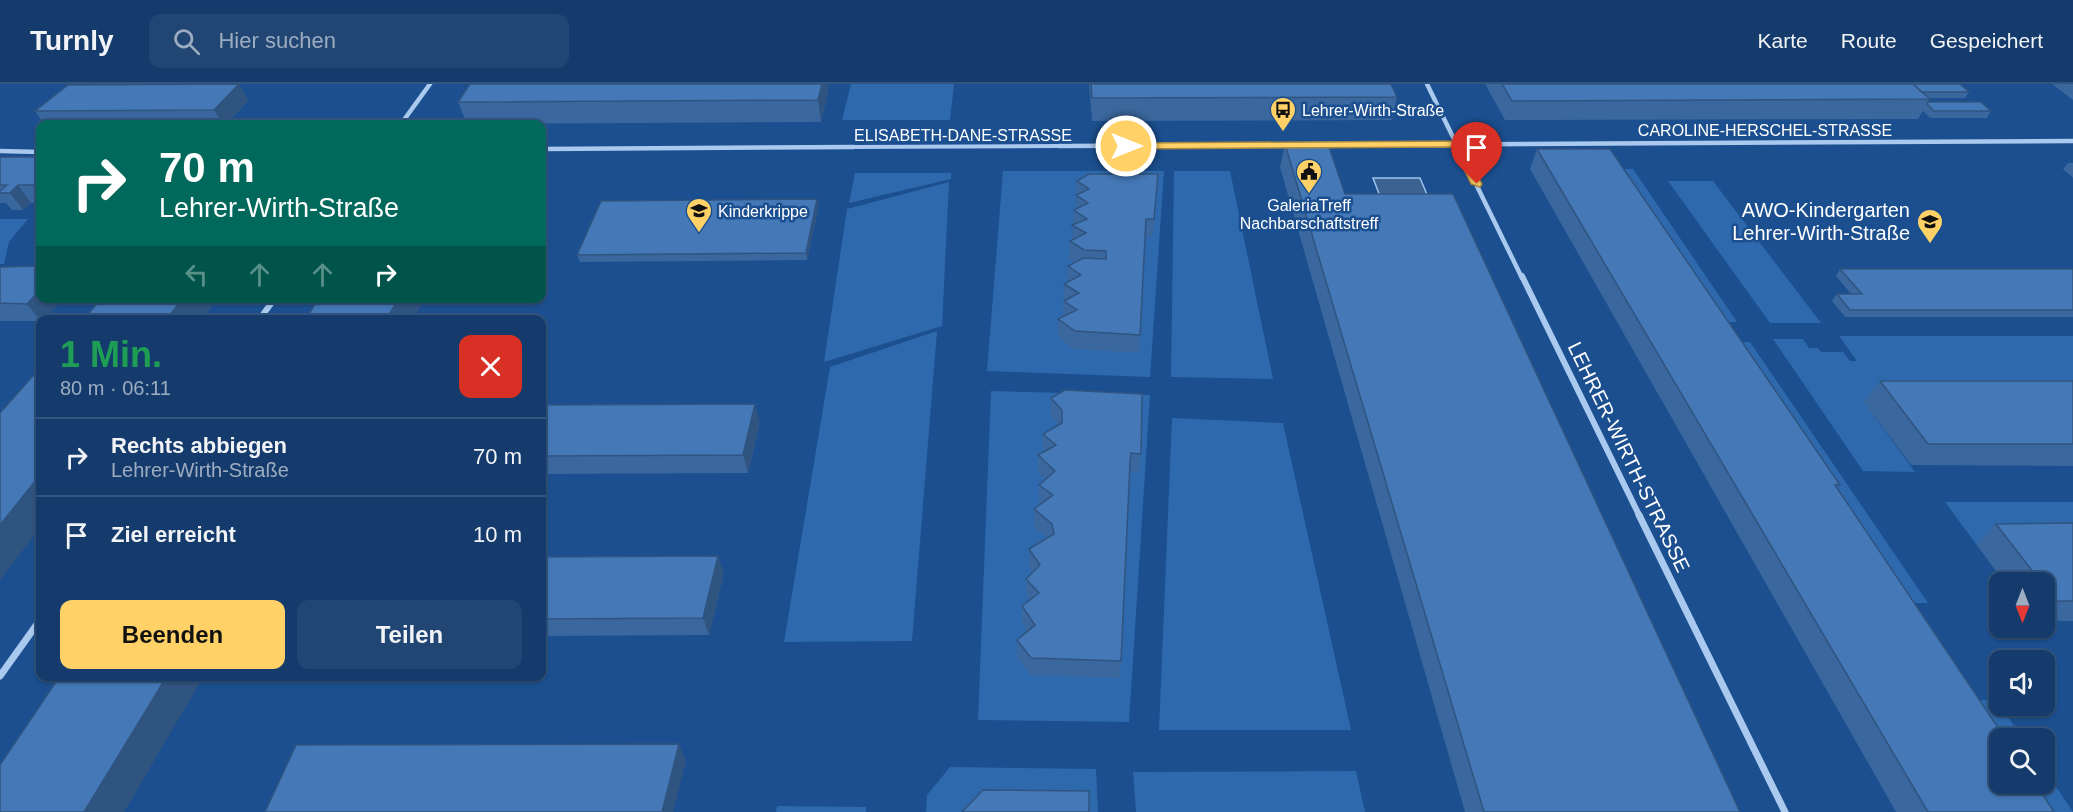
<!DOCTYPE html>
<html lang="de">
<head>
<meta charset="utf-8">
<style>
	:root { --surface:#143b6b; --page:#214673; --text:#f1f3f6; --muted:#9dadc1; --line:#33557e; --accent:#ffd166 }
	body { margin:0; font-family:Helvetica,sans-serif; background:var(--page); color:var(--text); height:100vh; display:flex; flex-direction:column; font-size:22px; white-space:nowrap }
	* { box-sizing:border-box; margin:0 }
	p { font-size:20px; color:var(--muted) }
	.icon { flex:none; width:33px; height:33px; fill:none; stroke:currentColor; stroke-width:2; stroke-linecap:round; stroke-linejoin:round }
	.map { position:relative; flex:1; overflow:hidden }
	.details { position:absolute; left:36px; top:231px; width:510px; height:366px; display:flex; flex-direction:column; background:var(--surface); border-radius:12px; box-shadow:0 2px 4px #0004,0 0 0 2px var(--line) }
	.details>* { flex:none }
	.hud { position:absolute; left:36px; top:36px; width:510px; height:183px; border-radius:12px; box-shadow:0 2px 4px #0004,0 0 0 2px var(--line); background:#00695c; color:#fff; overflow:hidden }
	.needle { width:39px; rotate:180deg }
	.fabs { position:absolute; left:1989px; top:488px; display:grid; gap:12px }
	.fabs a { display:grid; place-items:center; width:66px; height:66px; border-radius:12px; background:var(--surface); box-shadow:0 2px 4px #0004,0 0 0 2px var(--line); font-size:30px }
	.pin { position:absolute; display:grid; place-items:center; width:51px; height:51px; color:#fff; margin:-62px -26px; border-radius:50% 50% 50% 0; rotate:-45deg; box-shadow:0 0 6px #0007 }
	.pin .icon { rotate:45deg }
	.me { position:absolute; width:66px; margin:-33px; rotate:90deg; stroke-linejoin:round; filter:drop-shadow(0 0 4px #0008) }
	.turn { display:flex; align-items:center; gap:21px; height:126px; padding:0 24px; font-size:27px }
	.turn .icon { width:78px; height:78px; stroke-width:2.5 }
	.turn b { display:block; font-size:42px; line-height:51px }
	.lanes { display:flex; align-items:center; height:57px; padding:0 24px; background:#0003; justify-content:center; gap:30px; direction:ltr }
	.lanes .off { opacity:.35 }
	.round { display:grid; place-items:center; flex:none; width:63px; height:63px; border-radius:12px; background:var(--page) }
	.summary { display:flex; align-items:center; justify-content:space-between; height:102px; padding:0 24px }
	h1 { font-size:36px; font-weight:800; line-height:45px; color:#1e9e55 }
	.primary-button { display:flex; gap:12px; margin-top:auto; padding:12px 24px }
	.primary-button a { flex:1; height:69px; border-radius:12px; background:var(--accent); color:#111; font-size:24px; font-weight:800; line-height:69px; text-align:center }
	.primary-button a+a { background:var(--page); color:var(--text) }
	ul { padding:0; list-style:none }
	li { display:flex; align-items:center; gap:18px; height:78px; padding:0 24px; border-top:2px solid var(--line) }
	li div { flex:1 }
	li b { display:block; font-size:22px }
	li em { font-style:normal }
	header { display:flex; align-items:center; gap:36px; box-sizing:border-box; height:84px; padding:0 30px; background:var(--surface); border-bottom:2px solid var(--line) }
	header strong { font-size:28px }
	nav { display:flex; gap:33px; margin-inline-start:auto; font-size:21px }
	.search { width:420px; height:54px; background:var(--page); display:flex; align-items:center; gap:15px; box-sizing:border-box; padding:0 21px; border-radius:12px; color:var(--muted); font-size:22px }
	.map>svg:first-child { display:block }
	.green { fill:#2e69ad }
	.water { fill:#3c6290; stroke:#9cc4f0; stroke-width:1.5 }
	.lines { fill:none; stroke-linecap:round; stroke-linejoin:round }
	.lane { stroke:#a9c9ee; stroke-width:4 }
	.street-far2 { stroke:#a9c9ee; stroke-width:4.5 }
	.street-far1 { stroke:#a9c9ee; stroke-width:6 }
	.street { stroke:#a9c9ee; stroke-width:7 }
	.wall { fill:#3a679d }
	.shaded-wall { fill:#305480 }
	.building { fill:#4478b7; stroke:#305480; stroke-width:1.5 }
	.route { fill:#ffd166; stroke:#a68842; stroke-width:1.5 }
	.labels { text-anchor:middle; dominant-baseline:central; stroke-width:5; stroke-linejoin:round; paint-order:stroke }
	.far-poi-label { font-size:16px; fill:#fff; stroke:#1b4f8f; text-anchor:start }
	.far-street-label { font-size:16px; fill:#fff; stroke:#1b4f8f }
	.poi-label { font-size:20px; fill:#fff; stroke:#1b4f8f; text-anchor:end }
	.street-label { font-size:20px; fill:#fff; stroke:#1b4f8f }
</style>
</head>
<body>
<header>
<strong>Turnly</strong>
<div class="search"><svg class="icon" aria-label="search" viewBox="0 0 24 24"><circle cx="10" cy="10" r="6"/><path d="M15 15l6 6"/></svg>Hier suchen</div>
<nav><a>Karte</a><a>Route</a><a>Gespeichert</a></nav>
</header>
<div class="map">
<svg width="2073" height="728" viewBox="0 0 2073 728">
	<rect width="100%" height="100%" fill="#1b4f8f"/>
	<g class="green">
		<polygon points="851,0 954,0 950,36 842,36"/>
		<polygon points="1601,85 1633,85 1737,238 1700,238"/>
		<polygon points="1003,87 1164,87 1150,293 987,287"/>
		<polygon points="1174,87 1230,87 1273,295 1171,293"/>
		<polygon points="855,89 951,89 951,95 849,119"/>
		<polygon points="1668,97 1713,97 1821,239 1770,239"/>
		<polygon points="949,98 942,242 824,278 847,125"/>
		<polygon points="0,135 28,135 9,158 4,180 0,180"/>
		<polygon points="937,247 912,557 784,558 830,283"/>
		<polygon points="1839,252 2073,252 2073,318 1865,319 1915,388 1863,387 1773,255 1803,255 1809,264 1818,264 1821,268 1843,268 1850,277 1857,277"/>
		<polygon points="1717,258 1750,258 1928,519 1882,519"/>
		<polygon points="991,307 1150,311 1129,638 978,636"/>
		<polygon points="1172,334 1283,339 1351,646 1159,646"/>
		<polygon points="1945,418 2073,418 2073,460 1976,460"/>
		<polygon points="1997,616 2022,654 2000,654 2000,699 2044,699 2045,686 2073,728 2017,728 1945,617"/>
		<polygon points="950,683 1096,685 1098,728 926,728 927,711"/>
		<polygon points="1356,687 1365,728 1136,728 1133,688"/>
		<polygon points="777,722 866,723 866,728 776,728"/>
	</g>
	<polygon class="water" points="1373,94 1420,94 1431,120 1383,120"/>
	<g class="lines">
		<polyline class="lane" points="854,63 1059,62"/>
		<g class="street-far2">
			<polyline points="1427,0 1522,194"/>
			<polyline points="401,40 430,0"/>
			<polyline points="1321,61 2073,57"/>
			<polyline points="1059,62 1293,61"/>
			<polyline points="542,65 854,63"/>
			<polyline points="0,67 40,68"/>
		</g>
		<g class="street-far1">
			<polyline points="1522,192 1640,433"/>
			<polyline points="259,236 275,214"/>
		</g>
		<g class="street">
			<polyline points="1639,431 1785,728"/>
			<polyline points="0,592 40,536"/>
		</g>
	</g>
	<g class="wall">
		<polygon points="239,0 248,17 226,40 44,40 35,27"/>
		<polygon points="470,0 827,0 828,8 821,38 467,40 458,18"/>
		<polygon points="1089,0 1391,0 1397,13 1392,36 1092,37"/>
		<polygon points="1485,0 1960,0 1969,8 1965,14 1929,14 1928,18 1991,27 1987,34 1930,34 1923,27 1918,35 1505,36"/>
		<polygon points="2052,0 2073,0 2073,16"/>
		<polygon points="1285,60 1345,110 1740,728 1465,728 1280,83"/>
		<polygon points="1537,65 1840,401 1837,405 2054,728 1896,728 1530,85"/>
		<polygon points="0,73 40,73 40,119 31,119 23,126 12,126 6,119 0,119"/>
		<polygon points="2068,79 2073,79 2073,94 2063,85"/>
		<polygon points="1158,90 1153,153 1145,153 1139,269 1074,265 1058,253 1058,235 1063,233 1064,200 1067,198 1068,182 1075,178 1069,175 1070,157 1072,156 1074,126 1076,125 1077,97"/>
		<polygon points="819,122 807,176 580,178 577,171"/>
		<polygon points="0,183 64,214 43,236 40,236 40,237 0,237"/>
		<polygon points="1840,185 2073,185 2073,233 1845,233 1832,217 1837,210 1851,210 1836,192"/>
		<polygon points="1880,297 2073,297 2073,382 1911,381 1864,318"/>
		<polygon points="1051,314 1141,370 1139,388 1130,387 1121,577 1120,594 1031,591 1017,573 1017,556 1027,547 1022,539 1022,522 1030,516 1026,512 1026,495 1032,488 1029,483 1029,465 1048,454 1034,443 1034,425 1041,420 1039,419 1039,401 1045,396 1038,389 1038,371 1043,369 1043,350 1059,341 1051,332"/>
		<polygon points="542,321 760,338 748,389 542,390"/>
		<polygon points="2073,439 2073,537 2044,537 2044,498 2004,498 1976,460 1996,440"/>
		<polygon points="542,473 724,489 709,551 542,552"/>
	</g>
	<g class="shaded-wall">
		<polygon points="239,0 248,17 226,40 223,40 214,26"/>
		<polygon points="822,0 827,0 828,8 821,38 818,16"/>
		<polygon points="18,101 31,119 23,126 10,109"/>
		<polygon points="817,115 819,122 807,176 806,169"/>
		<polygon points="40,206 40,214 64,214 43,236 40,236 27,220"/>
		<polygon points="183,214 218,214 202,236 166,236"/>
		<polygon points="399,214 425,214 413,236 386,236"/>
		<polygon points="755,320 760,338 748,389 743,371"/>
		<polygon points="40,391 40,444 0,496 0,441"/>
		<polygon points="718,472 724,489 709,551 703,534"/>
		<polygon points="167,592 204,592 124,728 84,728"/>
		<polygon points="679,660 686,677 673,728 662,728"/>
	</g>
	<g class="building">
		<polygon points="239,0 214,26 35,27 68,1"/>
		<polygon points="470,0 822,0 818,16 458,18"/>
		<polygon points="1091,0 1391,0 1397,13 1092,14"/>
		<polygon points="1502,0 1913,0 1930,15 1512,17"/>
		<polygon points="1913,0 1960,0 1969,8 1922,8"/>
		<polygon points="1928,18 1981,18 1991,27 1934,27 1927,20"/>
		<polygon points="1285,60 1328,60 1345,110 1453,110 1740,728 1484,728"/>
		<polygon points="1537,65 1610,65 1840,401 1835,401 2005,654 2000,654 2000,699 2035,699 2054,728 1928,728"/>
		<polygon points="0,73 40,73 40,101 18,101 10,109 0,109 0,107 7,101 0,101"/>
		<polygon points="1089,90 1158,90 1154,135 1146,135 1140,251 1075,247 1058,235 1077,226 1064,217 1079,209 1064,200 1081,191 1068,182 1083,174 1106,175 1106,167 1084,166 1070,157 1086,149 1072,141 1087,135 1074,126 1088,119 1076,111 1089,105 1077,97"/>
		<polygon points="817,115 806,169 577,171 601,117"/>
		<polygon points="40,182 40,206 27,220 0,219 0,183"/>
		<polygon points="1840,185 2073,185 2073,226 1850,226 1837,210 1862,210"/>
		<polygon points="102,214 183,214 166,236 83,236"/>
		<polygon points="319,214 399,214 386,236 305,236"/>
		<polygon points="40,284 40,391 0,441 0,329"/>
		<polygon points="1880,297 2073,297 2073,360 1928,360"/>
		<polygon points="1065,306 1142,310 1141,370 1131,369 1130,379 1121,577 1031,574 1017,556 1035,541 1022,522 1039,509 1026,495 1040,481 1029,465 1054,450 1052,440 1034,425 1053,411 1039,401 1055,387 1038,371 1056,361 1043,350 1062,339 1062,326 1051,314"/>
		<polygon points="755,320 743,371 542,372 542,321"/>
		<polygon points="2073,439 2073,517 2055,517 2044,503 2044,498 2041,498 1996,440"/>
		<polygon points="718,472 703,534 542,535 542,473"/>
		<polygon points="60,592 167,592 84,728 0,728 0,681"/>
		<polygon points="679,660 662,728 265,728 296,661"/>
		<polygon points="983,706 1089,707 1089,728 962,728"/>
	</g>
	<polygon class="route" points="1457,57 1462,60 1482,100 1480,103 1471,100 1453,63 1126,65 1121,62 1126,59"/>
	<defs>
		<symbol id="bus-pin" viewBox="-11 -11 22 30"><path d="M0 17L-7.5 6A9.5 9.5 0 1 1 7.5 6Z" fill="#ffd166" stroke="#1b4f8f"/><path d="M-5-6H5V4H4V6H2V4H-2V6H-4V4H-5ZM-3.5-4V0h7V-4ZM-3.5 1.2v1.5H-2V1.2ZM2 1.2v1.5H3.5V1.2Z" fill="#111"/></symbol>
		<symbol id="civic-pin" viewBox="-11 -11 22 30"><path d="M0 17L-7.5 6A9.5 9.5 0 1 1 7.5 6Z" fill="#ffd166" stroke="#1b4f8f"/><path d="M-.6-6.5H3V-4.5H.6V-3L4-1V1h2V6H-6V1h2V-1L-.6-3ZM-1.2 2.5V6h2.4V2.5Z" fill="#111"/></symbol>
		<symbol id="school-pin" viewBox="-11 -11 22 30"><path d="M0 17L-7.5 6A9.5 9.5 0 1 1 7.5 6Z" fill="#ffd166" stroke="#1b4f8f"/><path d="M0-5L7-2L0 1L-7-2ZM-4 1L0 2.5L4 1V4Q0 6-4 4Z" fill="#111"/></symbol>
	</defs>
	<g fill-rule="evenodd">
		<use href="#bus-pin" x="1268" y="11" width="30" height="40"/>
		<use href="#civic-pin" x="1294" y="73" width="30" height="40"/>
		<use href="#school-pin" x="684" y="112" width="30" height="40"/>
		<use href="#school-pin" x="1915" y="123" width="30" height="40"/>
	</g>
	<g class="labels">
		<g class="far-poi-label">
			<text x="1302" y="26">Lehrer-Wirth-Straße</text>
			<text x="1309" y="121" text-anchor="middle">GaleriaTreff<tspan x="1309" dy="18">Nachbarschaftstreff</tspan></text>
			<text x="718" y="127">Kinderkrippe</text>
		</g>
		<g class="far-street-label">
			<text x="1765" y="46">CAROLINE-HERSCHEL-STRASSE</text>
			<text x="963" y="51">ELISABETH-DANE-STRASSE</text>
		</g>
		<g class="poi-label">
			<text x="1910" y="126">AWO-Kindergarten<tspan x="1910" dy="23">Lehrer-Wirth-Straße</tspan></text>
		</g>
		<g class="street-label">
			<text transform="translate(1629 373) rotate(64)">LEHRER-WIRTH-STRASSE</text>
		</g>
	</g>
</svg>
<div class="fabs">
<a><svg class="needle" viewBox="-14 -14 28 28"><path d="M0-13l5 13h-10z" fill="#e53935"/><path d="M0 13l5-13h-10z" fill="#9dadc1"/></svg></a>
<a><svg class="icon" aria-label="sound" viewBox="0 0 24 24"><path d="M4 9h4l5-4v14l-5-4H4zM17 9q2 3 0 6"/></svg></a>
<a><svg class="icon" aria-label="search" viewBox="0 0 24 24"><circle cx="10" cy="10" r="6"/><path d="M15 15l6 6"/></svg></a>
</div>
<div class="pin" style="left:1477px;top:100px;background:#d93025"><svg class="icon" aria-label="arrive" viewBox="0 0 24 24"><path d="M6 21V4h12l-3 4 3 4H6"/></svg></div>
<svg class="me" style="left:1126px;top:62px" viewBox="-20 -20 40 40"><circle r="17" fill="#ffd166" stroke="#fff" stroke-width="3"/><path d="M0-11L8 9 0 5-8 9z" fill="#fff"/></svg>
<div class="hud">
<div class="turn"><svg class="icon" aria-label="right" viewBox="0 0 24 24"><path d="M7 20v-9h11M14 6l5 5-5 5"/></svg><div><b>70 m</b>Lehrer-Wirth-Straße</div></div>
<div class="lanes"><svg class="icon off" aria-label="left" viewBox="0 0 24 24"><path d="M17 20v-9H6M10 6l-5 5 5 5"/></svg><svg class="icon off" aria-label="ahead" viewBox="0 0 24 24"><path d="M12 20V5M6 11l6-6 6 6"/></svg><svg class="icon off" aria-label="ahead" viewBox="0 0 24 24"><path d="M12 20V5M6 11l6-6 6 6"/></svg><svg class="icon" aria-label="right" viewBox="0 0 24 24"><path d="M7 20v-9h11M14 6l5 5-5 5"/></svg></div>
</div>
<section class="details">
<div class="summary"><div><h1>1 Min.</h1><p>80 m · 06:11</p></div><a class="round" style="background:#d93025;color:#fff"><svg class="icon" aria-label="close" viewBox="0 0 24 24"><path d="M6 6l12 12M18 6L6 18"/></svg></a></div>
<ul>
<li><svg class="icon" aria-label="right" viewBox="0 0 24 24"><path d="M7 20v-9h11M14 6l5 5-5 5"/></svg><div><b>Rechts abbiegen</b><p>Lehrer-Wirth-Straße</p></div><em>70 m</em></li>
<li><svg class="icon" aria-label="arrive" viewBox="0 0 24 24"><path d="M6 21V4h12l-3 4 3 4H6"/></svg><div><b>Ziel erreicht</b></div><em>10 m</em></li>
</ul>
<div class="primary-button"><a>Beenden</a><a>Teilen</a></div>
</section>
</div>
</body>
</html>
